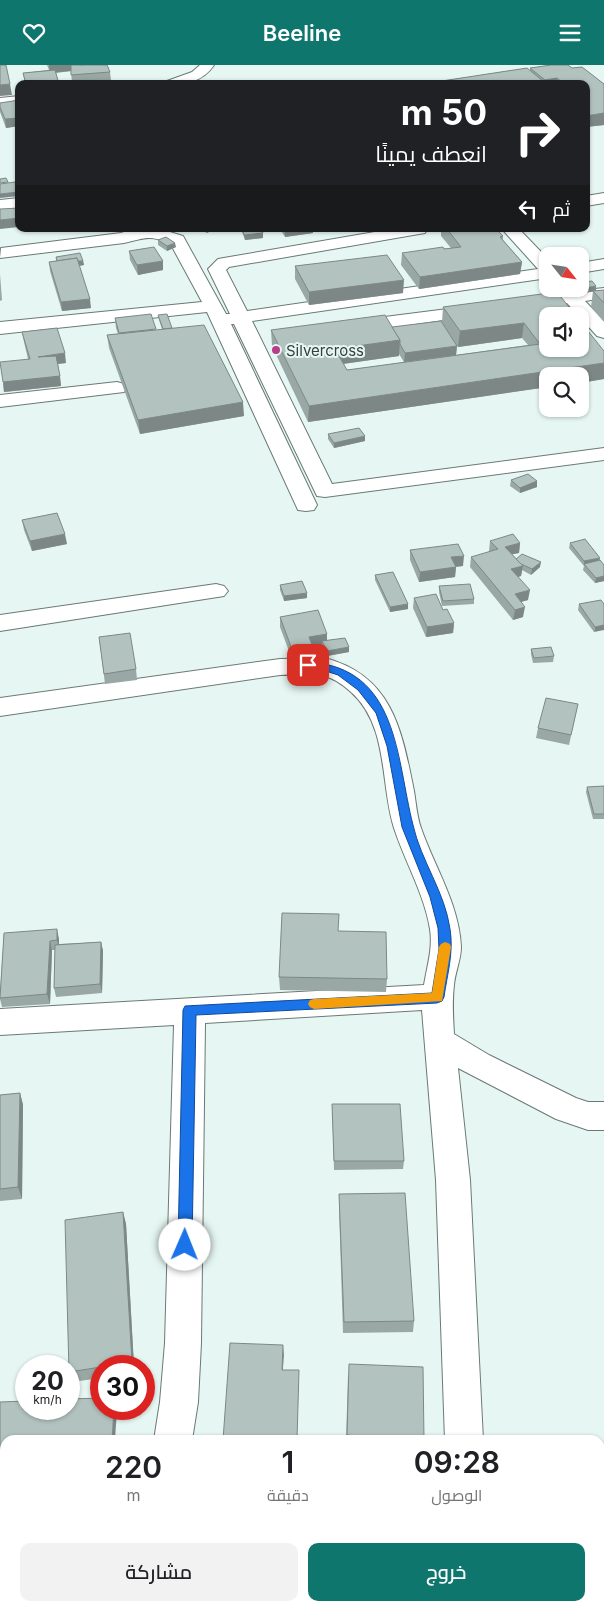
<!DOCTYPE html>
<html lang="ar">
<head>
<meta charset="utf-8">
<style>
	:root { --surface:#fff; --page:#f2f2f2; --text:#202124; --muted:#757577; --accent:#0f766e }
	body { margin:0; font-family:Inter,Cairo,sans-serif; background:var(--page); color:var(--text); direction:rtl; height:100vh; display:flex; flex-direction:column; font-size:19px; white-space:nowrap }
	* { box-sizing:border-box; margin:0 }
	p { font-size:16px; color:var(--muted) }
	.icon { flex:none; width:28px; height:28px; fill:none; stroke:currentColor; stroke-width:2; stroke-linecap:round; stroke-linejoin:round }
	.map { position:relative; flex:1; overflow:hidden; direction:ltr }
	.details { position:absolute; left:0px; top:1370px; width:605px; height:176px; display:flex; flex-direction:column; background:var(--surface); border-radius:15px 15px 0 0; box-shadow:0 1px 4px #0004; direction:rtl }
	.details>* { flex:none }
	.top-card { position:absolute; left:15px; top:15px; width:575px; height:152px; border-radius:10px; box-shadow:0 1px 4px #0004; direction:rtl; background:#202124; color:#fff; overflow:hidden }
	.needle { width:32px; rotate:120deg }
	.tools { position:absolute; left:539px; top:182px; display:grid; gap:10px }
	.tools a { display:grid; place-items:center; width:50px; height:50px; border-radius:10px; background:var(--surface); box-shadow:0 1px 4px #0004; font-size:25px }
	.speed { position:absolute; left:15px; top:1290px; display:flex; gap:10px; font-size:25px; font-weight:700; text-align:center }
	.speed>* { display:grid; place-content:center; width:65px; height:65px; border-radius:50%; background:var(--surface); box-shadow:0 1px 4px #0004; line-height:1 }
	.speed small { font-size:12px; font-weight:400 }
	.speed .limit { border:8px solid #d22; background:#fff; color:#111 }
	.pin { position:absolute; display:grid; place-items:center; width:42px; height:42px; color:#fff; margin:-21px; border-radius:10px; box-shadow:0 2px 8px #0006 }
	.me { position:absolute; width:55px; margin:-28px; rotate:1deg; stroke-linejoin:round; filter:drop-shadow(0 0 4px #0008) }
	.turn { display:flex; align-items:center; gap:18px; height:105px; padding:0 20px; font-size:22px }
	.turn .icon { width:65px; height:65px; stroke-width:2.5 }
	.turn b { display:block; font-size:35px; line-height:42px }
	.then { display:flex; align-items:center; height:48px; padding:0 20px; background:#0003; gap:10px; font-size:19px }
	.eta { display:flex; justify-content:space-evenly; align-items:center; height:85px; text-align:center }
	.eta b { font-size:30px; font-weight:600; line-height:35px }
	.button { display:flex; gap:10px; margin-top:auto; padding:10px 20px }
	.button a { flex:1; height:58px; border-radius:10px; background:var(--accent); color:#fff; font-size:20px; font-weight:600; line-height:58px; text-align:center }
	.button a+a { background:var(--page); color:var(--text) }
	header { display:flex; justify-content:space-between; align-items:center; height:65px; padding:0 20px; background:var(--accent); color:#fff; font-size:22px; font-weight:600 }
	.map>svg:first-child { display:block }
	.lines { fill:none; stroke-linecap:round; stroke-linejoin:round }
	.lane-casing { stroke:#6a7975; stroke-width:2 }
	.street-casing { stroke:#6a7975; stroke-width:2 }
	.lane { fill:#fff; fill-rule:evenodd }
	.street { fill:#fff; fill-rule:evenodd }
	.wall { fill:#99a8a4; fill-rule:evenodd }
	.shaded-wall { fill:#7d8886 }
	.building { fill:#b2c3bf; stroke:#7d8886 }
	.route { fill:#1a73e8; stroke:#114b97 }
	.slow { fill:#f59e0b }
	.poi-dot { fill:#b93c8b; stroke:#e6f7f3; stroke-width:2 }
	.labels { text-anchor:middle; dominant-baseline:central; stroke-width:4; stroke-linejoin:round; paint-order:stroke }
	.far-poi-label { font-size:15px; fill:#373e3c; stroke:#e6f7f3; text-anchor:start }
</style>
</head>
<body>
<header><svg class="icon" aria-label="menu" viewBox="0 0 24 24"><path d="M4 6h16M4 12h16M4 18h16"/></svg>Beeline<svg class="icon" aria-label="heart" viewBox="0 0 24 24"><path d="M12 20l-8-8c-3-5 5-10 8-4 3-6 11-1 8 4z"/></svg></header>
<div class="map">
<svg width="604" height="1546" viewBox="0 0 604 1546">
	<rect width="100%" height="100%" fill="#e6f7f3"/>
	<g class="lines">
		<defs>
			<polygon id="lane" points="53,1541 79,1541 80,1546 54,1546"/>
			<g id="street">
				<path d="M200 0H214C202 18 185 19 165 19L167 16 192 7Z"/>
				<polygon points="19,31 19,39 0,41 0,33"/>
				<polygon points="604,128 604,138 586,141 586,131"/>
				<polygon points="19,133 19,143 0,145 0,135"/>
				<path d="M133 164H160L183 171 226 249H230L208 204 218 194 392 164H427L425 168 419 169 229 202 226 205 247 246 538 204 502 164H519L548 194V213L252 256 332 419 604 383V395L325 432 317 431 234 259H231L317 440 314 445 306 446 298 445 207 247 0 269V257L202 237 170 178C148 170 146 173 124 178L0 193 1 183 121 168Z"/>
				<polygon points="604,194 604,204 580,208 580,198"/>
				<polygon points="604,223 604,233 585,236 604,256 604,273 597,271 567,238 526,243 520,242 517,238 520,234 558,228 555,224 574,224 576,226"/>
				<polygon points="479,240 485,241 488,245 485,249 353,268 346,266 344,262 346,258 353,256"/>
				<polygon points="117,317 124,319 127,323 124,327 0,342 0,330"/>
				<polygon points="216,519 224,521 228,526 224,531 0,566 0,550"/>
				<path d="M325 593C393 611 402 666 414 726 416 738 417 752 421 763 435 803 459 839 461 882 461 895 455 907 454 920 452 936 453 953 454 969L489 990 576 1033 588 1037H604V1065H588L556 1054 458 1003 470 1115 483 1375H445L436 1115 422 945 205 958 201 1278 198 1337 192 1375H154L160 1337 165 1278 174 960 0 970V944L424 920C427 901 433 884 430 864 424 828 405 797 394 763 380 719 389 661 351 627 325 604 312 609 280 610L0 651V633L280 594Z"/>
				<polygon points="0,1426 5,1428 5,1468 0,1466"/>
			</g>
		</defs>
		<use href="#lane" class="lane-casing"/>
		<use href="#street" class="street-casing"/>
		<use href="#lane" class="lane"/>
		<use href="#street" class="street"/>
	</g>
	<g class="wall">
		<polygon points="47,0 107,0 110,7 111,15 72,18 71,6 56,8 59,19 25,19 23,8 49,5"/>
		<polygon points="551,0 568,0 572,3 582,2 604,19 604,60 586,62 586,19 422,19 527,3 530,6 530,3"/>
		<polygon points="19,35 19,61 6,63 0,47 0,38"/>
		<polygon points="169,164 190,164 189,165"/>
		<polygon points="200,164 214,164 207,168 200,165"/>
		<polygon points="241,164 261,164 263,168 263,173 245,175"/>
		<polygon points="280,164 313,164 313,168 285,172"/>
		<polygon points="441,164 496,164 503,171 503,175 522,197 520,209 419,224 401,200 402,188 451,183 441,171"/>
		<polygon points="158,175 176,182 167,186 158,180"/>
		<polygon points="129,186 163,205 138,210 130,195"/>
		<polygon points="56,192 83,196 84,200 79,201 91,243 62,246 50,206 49,197 56,196"/>
		<polygon points="295,201 403,228 309,240 295,214"/>
		<polygon points="0,209 2,235 0,236"/>
		<polygon points="596,221 596,226 578,229 574,224 580,224"/>
		<polygon points="604,225 604,257 591,242 593,226"/>
		<path d="M557 227 604 314 580 318V311H548V322L308 357 272 281 271 265 392 262 442 257 443 242ZM522 273 528 280 347 305 343 299 399 291V289L404 297 456 290 457 281 458 282Z"/>
		<polygon points="158,250 172,263 244,351 140,369 109,283 107,270 118,269 116,263 115,253 156,265 162,264 159,255"/>
		<polygon points="22,267 66,298 58,299 61,321 4,327 3,317 28,294 24,277"/>
		<polygon points="328,369 365,376 334,383 328,374"/>
		<polygon points="511,415 537,416 537,422 520,428 510,421"/>
		<polygon points="22,455 67,479 32,486 24,465"/>
		<polygon points="490,476 520,478 519,488 512,489 516,494 540,502 531,510 522,505 521,511 518,512 528,535 521,537 523,552 513,555 470,502 471,492 490,487 489,486"/>
		<polygon points="570,478 599,496 604,500 604,516 595,518 583,505 584,501 569,483"/>
		<polygon points="410,485 463,501 456,502 455,512 419,517 410,495"/>
		<polygon points="375,510 408,539 408,544 390,547 375,515"/>
		<polygon points="280,520 307,533 284,536 280,525"/>
		<polygon points="439,521 474,534 474,539 442,541 439,527"/>
		<polygon points="414,533 443,545 454,558 453,568 426,572 413,543"/>
		<polygon points="601,535 594,567 578,545 579,539"/>
		<polygon points="280,552 327,569 327,575 349,587 327,591 322,580 313,581 314,594 293,597 280,562"/>
		<polygon points="99,572 136,604 137,615 105,619"/>
		<polygon points="531,584 554,591 553,597 533,598 531,589"/>
		<polygon points="578,639 569,680 536,673 538,663"/>
		<polygon points="604,721 604,754 593,754 586,727 587,722"/>
		<polygon points="338,866 387,914 386,927 280,925 279,912"/>
		<polygon points="4,868 59,874 59,879 101,877 103,886 102,928 56,932 54,923 55,885 52,885 50,939 2,942 0,934 0,928"/>
		<polygon points="20,1028 23,1040 22,1134 0,1136 0,1030"/>
		<polygon points="332,1039 404,1096 403,1104 334,1105"/>
		<polygon points="339,1129 414,1256 413,1267 343,1268 339,1142"/>
		<polygon points="123,1147 126,1159 134,1301 101,1301 101,1313 72,1317 69,1307"/>
		<polygon points="348,1310 424,1375 346,1375"/>
		<polygon points="0,1337 5,1375 5,1430 0,1430"/>
	</g>
	<g class="shaded-wall">
		<polygon points="49,0 71,0 71,6 50,8"/>
		<polygon points="557,13 556,19 545,19 545,15"/>
		<polygon points="543,16 543,19 525,19"/>
		<polygon points="10,19 12,30 0,31 0,20"/>
		<polygon points="604,48 604,60 586,62 586,51"/>
		<polygon points="19,53 19,61 6,63 5,54"/>
		<polygon points="18,127 19,131 0,133 0,129"/>
		<polygon points="19,153 19,162 0,164 0,155"/>
		<polygon points="207,164 214,164 207,168"/>
		<polygon points="285,164 313,164 313,168 285,172"/>
		<polygon points="263,168 263,173 245,175 244,170"/>
		<polygon points="175,178 176,182 167,186 167,181"/>
		<polygon points="83,196 84,200 59,204 59,199"/>
		<polygon points="163,196 163,205 138,210 137,200"/>
		<polygon points="522,197 520,209 419,224 420,212"/>
		<polygon points="404,215 403,228 309,240 309,227"/>
		<polygon points="596,221 596,226 578,229 579,224"/>
		<polygon points="90,234 91,243 62,246 61,237"/>
		<polygon points="524,258 522,273 458,282 460,266"/>
		<polygon points="400,275 399,291 335,300 335,284"/>
		<polygon points="457,281 456,290 404,297 405,288"/>
		<polygon points="65,288 66,298 39,301 38,292"/>
		<polygon points="604,298 604,314 580,318 580,311 548,311 548,322 308,357 309,341"/>
		<polygon points="60,311 61,321 4,327 3,317"/>
		<polygon points="243,337 244,351 140,369 138,355"/>
		<polygon points="365,371 365,376 334,383 334,378"/>
		<polygon points="537,416 537,422 520,428 520,423"/>
		<polygon points="65,469 67,479 32,486 30,476"/>
		<polygon points="520,478 519,488 504,491 505,482"/>
		<polygon points="464,491 463,501 450,502 451,492"/>
		<polygon points="600,493 599,498 584,499 584,501 584,496"/>
		<polygon points="541,497 540,502 531,510 532,504"/>
		<polygon points="523,501 521,511 510,514 511,504"/>
		<polygon points="456,502 455,512 419,517 420,507"/>
		<polygon points="604,511 604,516 595,518 596,513"/>
		<polygon points="530,525 528,535 513,539 515,529"/>
		<polygon points="307,528 307,533 284,536 284,531"/>
		<polygon points="408,539 408,544 390,547 390,542"/>
		<polygon points="525,542 523,552 513,555 515,545"/>
		<polygon points="454,558 453,568 426,572 427,562"/>
		<polygon points="604,560 604,565 594,567 595,562"/>
		<polygon points="327,569 327,579 322,576 322,580 309,582 309,572"/>
		<polygon points="349,582 349,587 327,591 327,586"/>
		<polygon points="314,584 314,594 293,597 293,587"/>
		<polygon points="57,864 59,874 59,885 57,875"/>
		<polygon points="50,876 52,885 50,939 47,929"/>
		<polygon points="101,877 103,886 102,928 100,919"/>
		<polygon points="20,1028 23,1040 22,1134 18,1122"/>
		<polygon points="123,1147 126,1159 134,1301 133,1301 132,1297"/>
		<polygon points="283,1280 284,1290 282,1316 282,1305"/>
		<polygon points="114,1344 117,1344 115,1375 112,1375"/>
	</g>
	<g class="building">
		<polygon points="0,0 6,0 10,19 0,20"/>
		<polygon points="71,0 81,0 82,1 81,0 107,0 110,7 71,10"/>
		<polygon points="551,0 568,0 572,3 582,2 604,19 604,48 586,51 586,19 564,19 557,13 545,15 530,3"/>
		<polygon points="527,3 543,16 525,19 422,19"/>
		<polygon points="55,5 59,19 26,19 23,8"/>
		<polygon points="19,35 19,53 5,54 0,42 0,38"/>
		<polygon points="6,113 8,117 0,118 0,114"/>
		<polygon points="15,117 18,127 0,129 0,119"/>
		<polygon points="19,143 19,153 0,155 0,144"/>
		<polygon points="242,164 261,164 263,168 244,170"/>
		<polygon points="447,164 496,164 503,171 500,172 522,197 420,212 402,188 443,182 444,184 461,182"/>
		<polygon points="166,172 175,178 167,181 158,175"/>
		<polygon points="154,182 163,196 137,200 129,186"/>
		<polygon points="80,188 83,196 78,196 77,193 57,196 56,192"/>
		<polygon points="387,190 404,215 309,227 295,201"/>
		<polygon points="77,193 90,234 61,237 49,197"/>
		<polygon points="592,216 596,221 580,224 580,218"/>
		<polygon points="604,225 604,238 593,226"/>
		<polygon points="557,227 576,251 548,251 548,284 580,284 580,256 604,286 604,298 309,341 271,265 385,250 400,275 335,284 347,305 540,279 524,258 460,266 443,242"/>
		<polygon points="151,249 156,264 119,268 115,253"/>
		<polygon points="167,249 172,263 163,264 158,250"/>
		<polygon points="441,256 457,281 405,288 400,279 400,275 392,262"/>
		<polygon points="204,260 243,337 138,355 107,270"/>
		<polygon points="57,263 65,288 38,292 56,291 60,311 3,317 0,297 30,294 22,267"/>
		<polygon points="359,363 365,371 334,378 328,369"/>
		<polygon points="528,409 537,416 520,423 511,415"/>
		<polygon points="57,448 65,469 30,476 22,455"/>
		<polygon points="513,469 520,478 505,482 523,501 511,504 530,525 515,529 525,542 515,545 471,492 498,484 490,476"/>
		<polygon points="585,474 600,493 584,496 570,478"/>
		<polygon points="458,479 464,491 451,492 456,502 420,507 410,485"/>
		<polygon points="522,489 541,497 532,504 521,499 516,494"/>
		<polygon points="600,495 604,500 604,511 596,513 584,499"/>
		<polygon points="393,507 408,539 390,542 375,510"/>
		<polygon points="302,516 307,528 284,531 280,520"/>
		<polygon points="470,519 474,534 443,536 439,521"/>
		<polygon points="436,529 443,545 447,544 454,558 427,562 414,533"/>
		<polygon points="601,535 604,539 604,560 595,562 579,539"/>
		<polygon points="318,545 327,569 309,572 314,584 293,587 280,552"/>
		<polygon points="130,568 136,604 104,609 99,572"/>
		<polygon points="345,573 349,582 327,586 322,576"/>
		<polygon points="551,582 554,591 534,593 531,584"/>
		<polygon points="546,633 578,639 571,670 538,663"/>
		<polygon points="604,721 604,749 594,749 587,722"/>
		<polygon points="282,848 339,849 338,866 386,867 387,914 279,912"/>
		<polygon points="57,864 57,875 50,876 47,929 0,933 4,868"/>
		<polygon points="101,877 100,919 54,923 55,880"/>
		<polygon points="20,1028 18,1122 0,1124 0,1030"/>
		<polygon points="332,1039 400,1039 404,1096 334,1096"/>
		<polygon points="405,1128 414,1256 344,1257 339,1129"/>
		<polygon points="123,1147 132,1297 101,1301 101,1302 69,1307 65,1155"/>
		<polygon points="230,1278 283,1280 282,1305 299,1305 297,1375 223,1375"/>
		<polygon points="349,1299 423,1302 424,1375 357,1375 357,1371 347,1370"/>
		<polygon points="101,1333 101,1344 114,1344 112,1375 5,1375 5,1420 0,1420 0,1337 26,1336 26,1344 69,1344 69,1334"/>
		<polygon points="604,1535 604,1546 563,1546 580,1541 600,1541 600,1536"/>
	</g>
	<path class="route" d="M308 597C399 602 396 694 413 760 421 796 445 827 450 864 454 887 447 910 444 932L442 936 437 938 196 950 192 1180 190 1185 185 1187 180 1185 178 1180 183 945 185 941 432 928 439 884 438 863 430 832 402 762 387 681 376 648 358 625 338 610 323 605 305 603 303 600Z"/>
	<polygon class="slow" points="445,877 450,879 451,882 442,936 314,944 310,942 308,939 310,935 314,934 432,928 439,882 441,879"/>
	<circle class="poi-dot" cx="276" cy="285" r="5"/>
	<g class="labels">
		<g class="far-poi-label">
			<text x="286" y="285">Silvercross</text>
		</g>
	</g>
</svg>
<div class="tools">
<a><svg class="needle" viewBox="-14 -14 28 28"><path d="M0-13l5 13h-10z" fill="#e53935"/><path d="M0 13l5-13h-10z" fill="#757577"/></svg></a>
<a><svg class="icon" aria-label="sound" viewBox="0 0 24 24"><path d="M4 9h4l5-4v14l-5-4H4zM17 9q2 3 0 6"/></svg></a>
<a><svg class="icon" aria-label="search" viewBox="0 0 24 24"><circle cx="10" cy="10" r="6"/><path d="M15 15l6 6"/></svg></a>
</div>
<div class="speed"><div>20<small>km/h</small></div><div class="limit">30</div></div>
<div class="pin" style="left:308px;top:600px;background:#d93025"><svg class="icon" aria-label="arrive" viewBox="0 0 24 24"><path d="M6 21V4h12l-3 4 3 4H6"/></svg></div>
<svg class="me" style="left:185px;top:1180px" viewBox="-20 -20 40 40"><circle r="19" fill="#fff"/><path d="M0-13L10 11 0 6-10 11z" fill="#1a73e8"/></svg>
<div class="top-card">
<div class="turn"><svg class="icon" aria-label="right" viewBox="0 0 24 24"><path d="M7 20v-9h11M14 6l5 5-5 5"/></svg><div><b>50 m</b>انعطف يمينًا</div></div>
<div class="then">ثم<svg class="icon" aria-label="left" viewBox="0 0 24 24"><path d="M17 20v-9H6M10 6l-5 5 5 5"/></svg></div>
</div>
<section class="details">
<div class="eta">
<div><b>09:28</b><p>الوصول</p></div>
<div><b>1</b><p>دقيقة</p></div>
<div><b>220</b><p>m</p></div>
</div>
<div class="button"><a>خروج</a><a>مشاركة</a></div>
</section>
</div>
</body>
</html>
